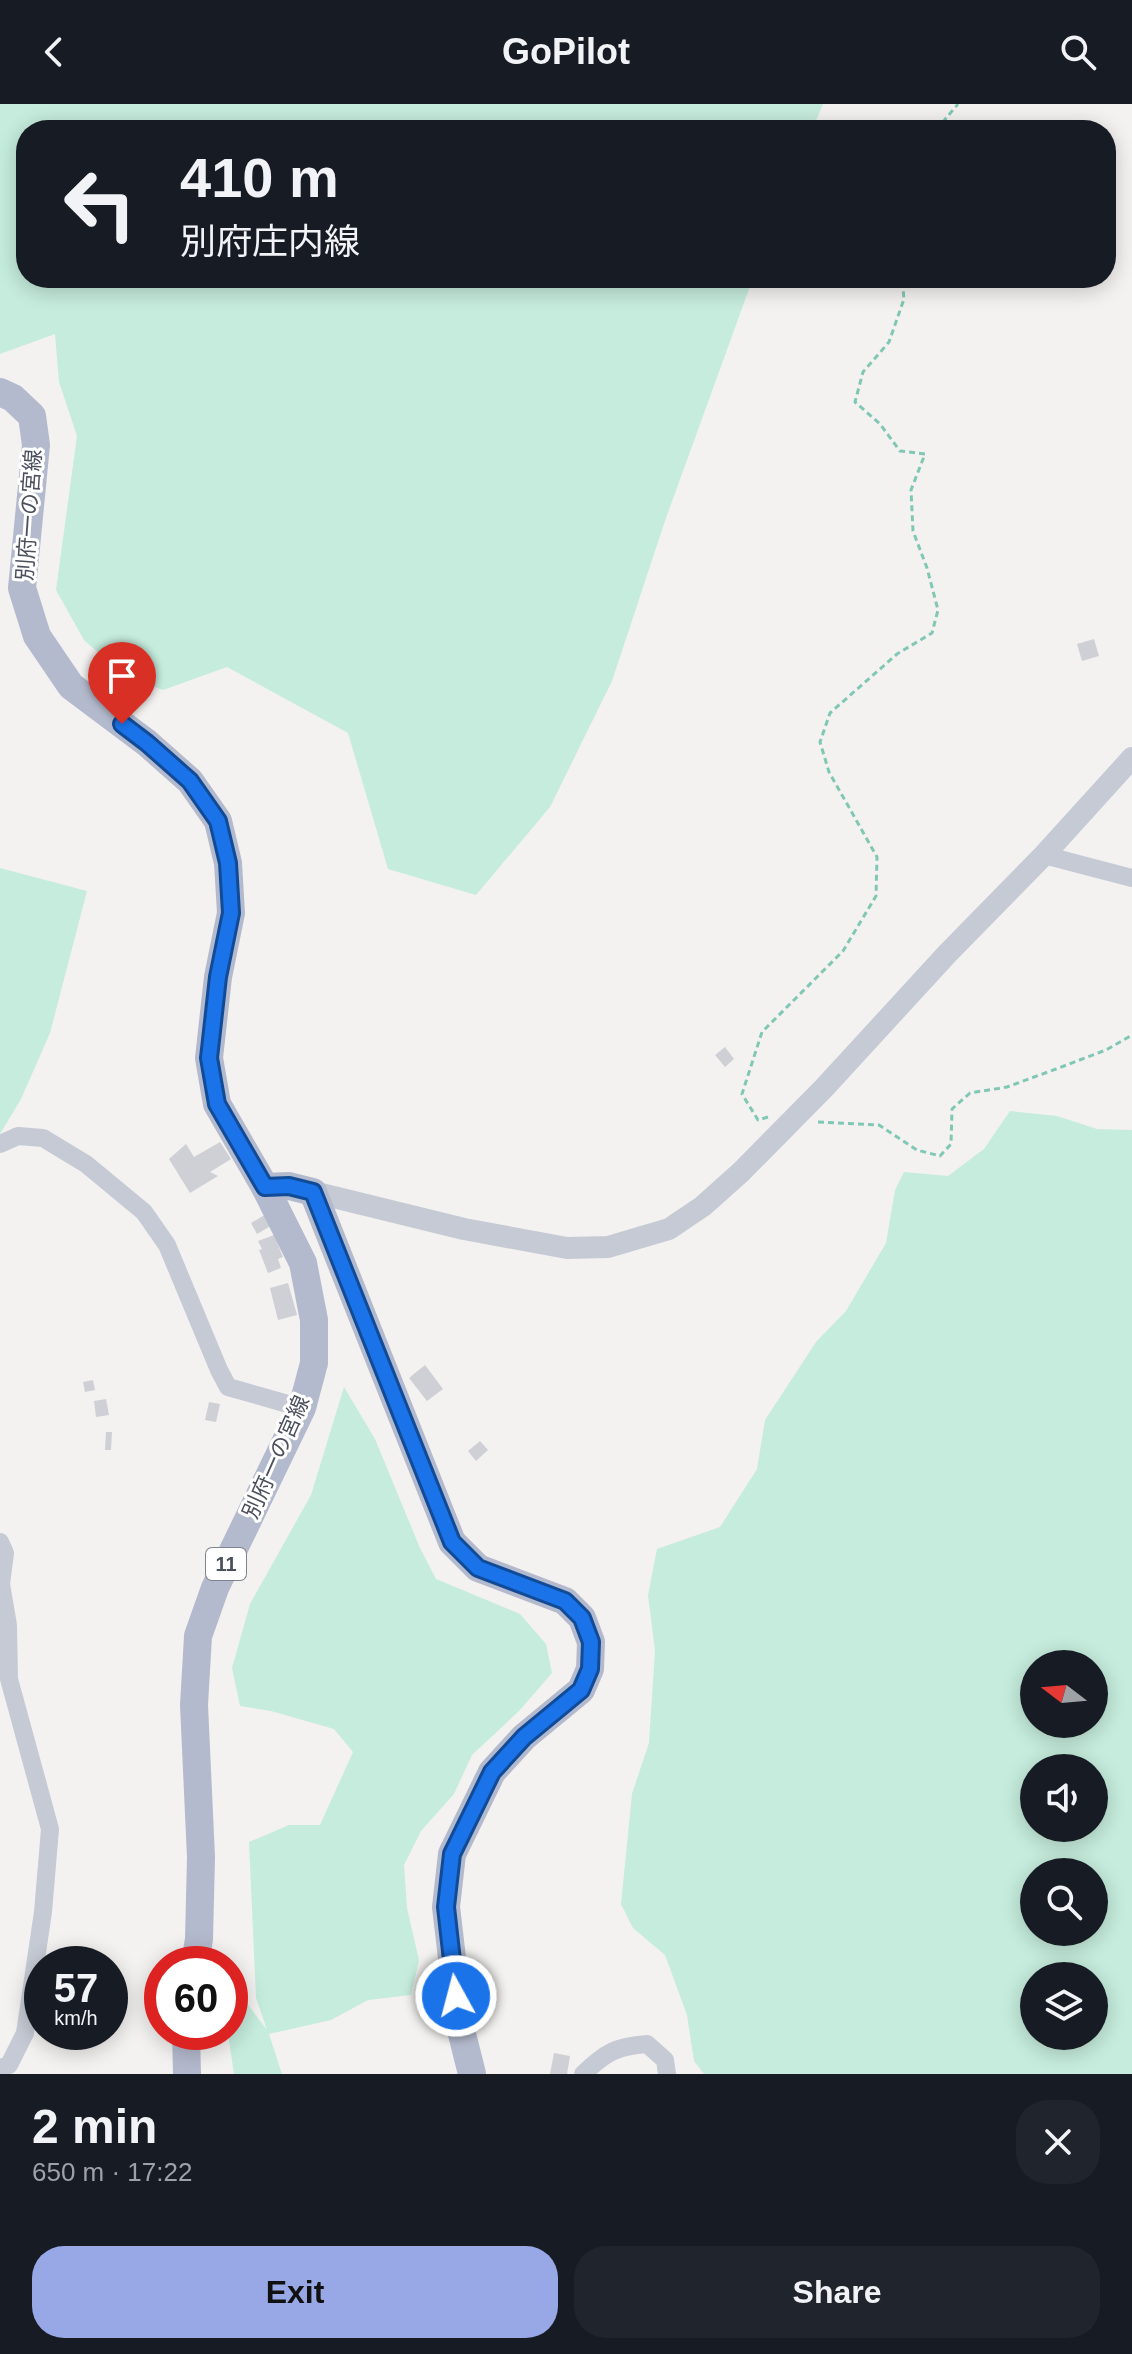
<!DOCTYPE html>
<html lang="en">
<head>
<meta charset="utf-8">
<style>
	:root { --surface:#171b24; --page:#20242c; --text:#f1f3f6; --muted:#9ea1a6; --accent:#98a8e6 }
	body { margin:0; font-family:Helvetica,"Noto Sans JP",sans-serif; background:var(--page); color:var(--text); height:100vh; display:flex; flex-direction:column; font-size:30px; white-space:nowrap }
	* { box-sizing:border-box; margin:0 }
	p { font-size:26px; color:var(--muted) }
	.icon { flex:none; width:44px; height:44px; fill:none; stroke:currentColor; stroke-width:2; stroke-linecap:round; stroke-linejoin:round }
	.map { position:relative; height:1970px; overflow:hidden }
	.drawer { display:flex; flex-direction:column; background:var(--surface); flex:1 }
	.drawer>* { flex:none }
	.hud { position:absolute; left:16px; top:16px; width:1100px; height:168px; border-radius:32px; box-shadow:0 4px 20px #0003; background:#171b24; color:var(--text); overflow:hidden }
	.needle { width:52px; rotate:286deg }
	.tools { position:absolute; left:1020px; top:1546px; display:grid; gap:16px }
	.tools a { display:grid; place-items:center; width:88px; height:88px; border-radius:50%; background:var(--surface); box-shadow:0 4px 20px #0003; font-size:40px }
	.speed { position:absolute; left:24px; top:1842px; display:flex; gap:16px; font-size:40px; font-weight:700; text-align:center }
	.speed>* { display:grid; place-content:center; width:104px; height:104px; border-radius:50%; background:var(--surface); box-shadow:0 4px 20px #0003; line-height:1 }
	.speed small { font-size:20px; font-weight:400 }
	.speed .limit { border:12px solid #d22; background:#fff; color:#111 }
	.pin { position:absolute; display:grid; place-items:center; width:68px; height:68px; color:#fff; margin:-82px -34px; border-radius:50% 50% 50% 0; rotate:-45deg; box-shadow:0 0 8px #0007 }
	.pin .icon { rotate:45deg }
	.me { position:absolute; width:88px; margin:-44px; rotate:353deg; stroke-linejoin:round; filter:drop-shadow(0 0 6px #0008) }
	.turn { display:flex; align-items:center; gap:28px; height:168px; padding:0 32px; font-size:36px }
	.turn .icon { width:104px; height:104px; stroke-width:2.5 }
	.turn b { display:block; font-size:56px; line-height:68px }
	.round { display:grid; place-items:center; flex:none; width:84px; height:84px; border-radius:32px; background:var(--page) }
	.headline { display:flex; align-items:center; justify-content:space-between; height:136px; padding:0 32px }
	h1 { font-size:48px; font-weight:700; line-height:60px }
	.cta { display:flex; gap:16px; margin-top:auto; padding:16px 32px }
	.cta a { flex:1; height:92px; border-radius:32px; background:var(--accent); color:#111; font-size:32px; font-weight:700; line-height:92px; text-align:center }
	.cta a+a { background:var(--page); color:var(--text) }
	header { display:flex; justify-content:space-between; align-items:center; height:104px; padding:0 32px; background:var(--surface); font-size:36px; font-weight:700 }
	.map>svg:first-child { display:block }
	.green { fill:#c5ecdd; fill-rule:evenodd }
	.building { fill:#cfd0d5 }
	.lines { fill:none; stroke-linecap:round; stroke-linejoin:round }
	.path { stroke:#80c7b5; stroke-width:3; stroke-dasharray:6 4; stroke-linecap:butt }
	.minor { stroke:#c6cad4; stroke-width:18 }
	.tertiary { stroke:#c6cad4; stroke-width:22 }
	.primary { stroke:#b4bacd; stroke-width:28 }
	.route-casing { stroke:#114b97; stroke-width:20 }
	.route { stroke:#1a73e8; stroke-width:14 }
	.labels { text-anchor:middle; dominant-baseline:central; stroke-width:6; stroke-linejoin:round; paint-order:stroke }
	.shield { fill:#fff; stroke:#81848e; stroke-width:2 }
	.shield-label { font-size:20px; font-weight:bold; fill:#4b505d }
	.street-label { font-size:22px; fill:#4b505d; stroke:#fff }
</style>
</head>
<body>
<header><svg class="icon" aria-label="back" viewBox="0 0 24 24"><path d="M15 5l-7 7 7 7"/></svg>GoPilot<svg class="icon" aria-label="search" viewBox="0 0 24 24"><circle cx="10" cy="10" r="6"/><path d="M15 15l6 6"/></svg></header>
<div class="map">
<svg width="1132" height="1970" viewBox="0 0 1132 1970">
	<rect width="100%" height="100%" fill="#f3f2f1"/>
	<g class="green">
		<polygon points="0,0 823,0 812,26 26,26 26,174 753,174 666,414 612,577 550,703 476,791 388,765 348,629 227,563 163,586 126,573 84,536 56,486 77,332 59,278 55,230 0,250"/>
		<polygon points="0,764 87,787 50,929 21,995 0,1030"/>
		<path d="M1010 1007 1057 1012 1097 1025 1132 1026V1970H704L694 1957 687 1911 665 1851 633 1824 621 1800 632 1690 649 1639 655 1546 648 1491 657 1445 720 1423 757 1365 765 1316 816 1238 846 1207 886 1139 895 1086 904 1068 948 1072 984 1045ZM1034 1560H1094V1620H1034ZM1034 1664H1094V1724H1034ZM1034 1768H1094V1828H1034ZM1034 1872H1094V1932H1034Z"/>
		<polygon points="344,1283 375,1335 420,1444 436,1475 520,1510 546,1540 552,1569 519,1607 472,1651 454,1690 421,1727 404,1761 407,1804 419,1856 411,1891 368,1896 331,1916 269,1930 282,1970 234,1970 228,1930 237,1886 267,1926 256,1894 249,1738 289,1721 320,1721 353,1648 334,1625 271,1607 240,1602 232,1564 250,1500 311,1391"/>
	</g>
	<g class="building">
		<polygon points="1094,535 1099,552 1082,557 1077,540"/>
		<polygon points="725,943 734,955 725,963 715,951"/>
		<polygon points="220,1038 231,1055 210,1068 218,1072 190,1089 169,1055 186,1040 194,1053"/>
		<polygon points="268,1109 274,1120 257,1130 251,1119"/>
		<polygon points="274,1131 283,1153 278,1155 281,1164 268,1169 259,1146 262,1145 258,1137"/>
		<polygon points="288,1179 297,1211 278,1216 270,1184"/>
		<polygon points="425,1261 443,1285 427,1297 409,1274"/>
		<polygon points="93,1276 95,1286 85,1288 83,1278"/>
		<polygon points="106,1295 109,1311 96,1313 94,1297"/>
		<polygon points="209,1298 220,1300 216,1318 205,1316"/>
		<polygon points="106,1328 112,1328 111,1346 105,1346"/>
		<polygon points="480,1337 488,1346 476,1357 468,1347"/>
		<polygon points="554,1949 570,1952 567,1970 550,1970"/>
	</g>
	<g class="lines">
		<g class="path">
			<polyline points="936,26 958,0"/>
			<polyline points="768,1013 758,1016 742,990 762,928 843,847 876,792 877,753 829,668 820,638 830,609 897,550 932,529 938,506 927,464 913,427 911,386 925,350 900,347 880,320 855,298 863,268 889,238 904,195 902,174"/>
			<polyline points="818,1018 879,1021 917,1046 940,1052 951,1040 952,1005 970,989 1007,983 1056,965 1106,946 1132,931"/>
		</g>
		<g class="minor">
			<polyline points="1044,751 1132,774"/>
			<polyline points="0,1040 18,1032 43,1034 86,1060 144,1108 167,1141 219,1266 228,1283 302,1304"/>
			<polyline points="0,1438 5,1449 1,1480 8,1521 9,1575 50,1725 43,1808 25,1929 9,1961 0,1964"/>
			<path d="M583 1970C605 1949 616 1942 647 1940L665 1956 667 1970"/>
		</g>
		<polyline class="tertiary" points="313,1088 464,1125 567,1144 608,1143 669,1125 703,1102 741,1068 824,984 947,850 1044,751 1132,654"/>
		<g class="primary">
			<polyline points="0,288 13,294 32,312 36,341 22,484 37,532 71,582 147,639 190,677 218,717 228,759 231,809 218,873 209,954 217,1000 265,1083 303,1159 314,1216 314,1259 302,1304 215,1484 198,1532 194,1601 201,1753 199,1835 195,1860"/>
			<polyline points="265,1083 289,1082 313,1088 452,1438 478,1464 565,1497 582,1514 591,1538 590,1565 581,1586 524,1633 492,1668 452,1750 446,1803 460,1922 472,1970"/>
			<polyline points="186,1928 187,1970"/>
		</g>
	</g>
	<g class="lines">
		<defs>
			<polyline id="route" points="122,620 147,639 190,677 218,717 228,759 231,809 218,873 209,954 217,1000 265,1083 289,1082 313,1088 452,1438 478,1464 565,1497 582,1514 591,1538 590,1565 581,1586 524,1633 492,1668 452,1750 446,1803 456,1892"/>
		</defs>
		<use href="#route" class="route-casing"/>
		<use href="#route" class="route"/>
	</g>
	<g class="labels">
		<rect class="shield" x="206" y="1444" width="40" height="32" rx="6"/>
		<g class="shield-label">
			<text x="226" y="1460">11</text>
		</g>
		<g class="street-label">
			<text transform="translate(29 411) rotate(-86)">別府一の宮線</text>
			<text transform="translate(276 1353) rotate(-66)">別府一の宮線</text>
		</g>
	</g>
</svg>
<div class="tools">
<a><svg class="needle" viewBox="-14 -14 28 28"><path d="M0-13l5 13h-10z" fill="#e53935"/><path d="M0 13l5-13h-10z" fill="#9ea1a6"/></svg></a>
<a><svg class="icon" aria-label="sound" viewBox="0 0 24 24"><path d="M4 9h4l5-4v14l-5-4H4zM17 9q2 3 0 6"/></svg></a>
<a><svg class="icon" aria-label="search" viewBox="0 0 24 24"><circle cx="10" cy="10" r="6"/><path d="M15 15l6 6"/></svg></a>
<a><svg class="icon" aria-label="layers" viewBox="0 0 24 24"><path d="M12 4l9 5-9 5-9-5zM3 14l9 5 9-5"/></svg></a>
</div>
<div class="speed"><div>57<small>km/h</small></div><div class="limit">60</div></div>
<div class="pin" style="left:122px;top:620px;background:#d93025"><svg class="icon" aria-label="arrive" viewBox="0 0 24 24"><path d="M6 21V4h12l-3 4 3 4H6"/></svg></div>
<svg class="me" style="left:456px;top:1892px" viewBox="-20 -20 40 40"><circle r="17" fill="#1a73e8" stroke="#fff" stroke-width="3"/><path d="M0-11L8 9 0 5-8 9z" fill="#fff"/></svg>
<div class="hud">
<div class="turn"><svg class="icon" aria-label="left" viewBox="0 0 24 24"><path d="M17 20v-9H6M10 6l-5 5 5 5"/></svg><div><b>410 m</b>別府庄内線</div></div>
</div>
</div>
<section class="drawer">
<div class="headline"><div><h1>2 min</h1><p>650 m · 17:22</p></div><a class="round"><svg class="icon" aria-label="close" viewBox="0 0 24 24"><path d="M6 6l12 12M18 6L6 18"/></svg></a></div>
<div class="cta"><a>Exit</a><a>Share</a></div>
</section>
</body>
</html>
